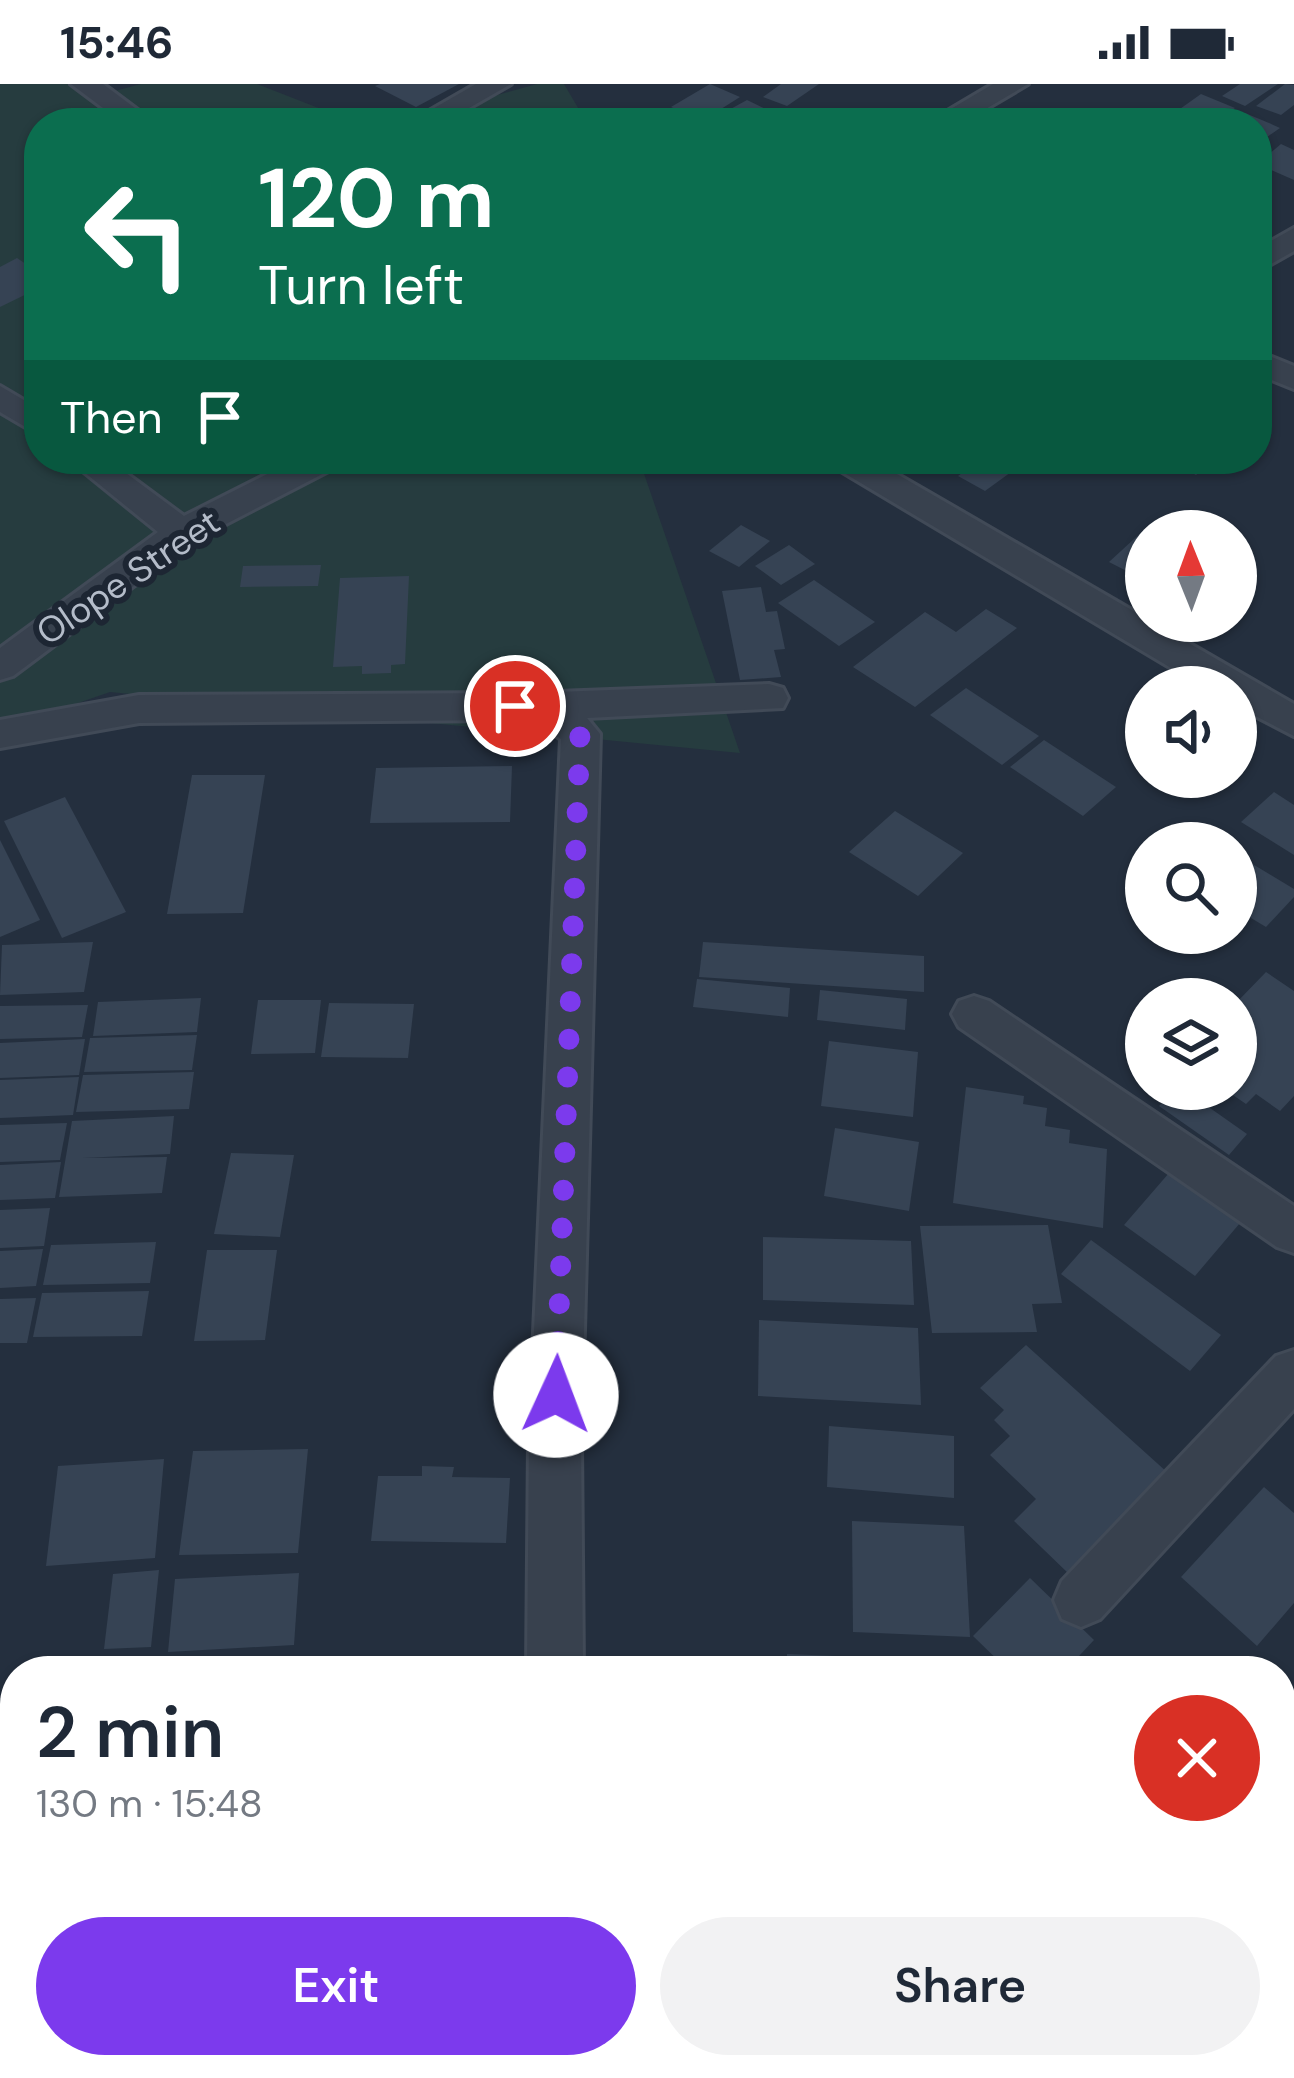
<!DOCTYPE html>
<html lang="en">
<head>
<meta charset="utf-8">
<style>
	:root { --surface:#fff; --page:#f2f2f3; --text:#1f2937; --muted:#747a83; --accent:#7c3aed }
	body { margin:0; font-family:"DM Sans",sans-serif; background:var(--page); color:var(--text); height:100vh; display:flex; flex-direction:column; font-size:45px; white-space:nowrap }
	* { box-sizing:border-box; margin:0 }
	p { font-size:39px; color:var(--muted) }
	.icon { flex:none; width:66px; height:66px; fill:none; stroke:currentColor; stroke-width:2; stroke-linecap:round; stroke-linejoin:round }
	.map { position:relative; flex:1; overflow:hidden }
	.details { position:absolute; left:0px; top:1572px; width:1296px; height:423px; display:flex; flex-direction:column; background:var(--surface); border-radius:48px 48px 0 0; box-shadow:0 3px 9px #0004 }
	.details>* { flex:none }
	.guide { position:absolute; left:24px; top:24px; width:1248px; height:366px; border-radius:48px; box-shadow:0 3px 9px #0004; background:#0b6e4f; color:#fff; overflow:hidden }
	.needle { width:78px; rotate:359deg }
	.controls { position:absolute; left:1125px; top:426px; display:grid; gap:24px }
	.controls a { display:grid; place-items:center; width:132px; height:132px; border-radius:50%; background:var(--surface); box-shadow:0 3px 9px #0004; font-size:60px }
	.pin { position:absolute; display:grid; place-items:center; width:102px; height:102px; color:#fff; margin:-51px; border:6px solid #fff; border-radius:50%; box-shadow:0 3px 12px #0007 }
	.me { position:absolute; width:132px; margin:-66px; rotate:2deg; stroke-linejoin:round; filter:drop-shadow(0 0 9px #0008) }
	.turn { display:flex; align-items:center; gap:42px; height:252px; padding:0 36px; font-size:54px }
	.turn .icon { width:156px; height:156px; stroke-width:2.5 }
	.turn b { display:block; font-size:84px; line-height:102px }
	.then { display:flex; align-items:center; height:114px; padding:0 36px; background:#0003; gap:24px; font-size:45px }
	.round { display:grid; place-items:center; flex:none; width:126px; height:126px; border-radius:63px; background:var(--page) }
	.overview { display:flex; align-items:center; justify-content:space-between; height:204px; padding:0 36px }
	h1 { font-size:72px; font-weight:600; line-height:90px }
	.button { display:flex; gap:24px; margin-top:auto; padding:24px 36px }
	.button a { flex:1; height:138px; border-radius:72px; background:var(--accent); color:#fff; font-size:48px; font-weight:600; line-height:138px; text-align:center }
	.button a+a { background:var(--page); color:var(--text) }
	.status { display:flex; justify-content:space-between; align-items:center; height:84px; padding:0 60px; background:var(--surface); direction:ltr }
	.status svg { height:33px; fill:currentColor }
	.map>svg:first-child { display:block }
	.green { fill:#263c3f }
	.building { fill:#364354 }
	.lines { fill:none; stroke-linecap:round; stroke-linejoin:round }
	.minor-casing { stroke:#414a57; stroke-width:6 }
	.minor { fill:#38414e; fill-rule:evenodd }
	.route { stroke:#7c3aed; stroke-width:21; stroke-dasharray:0 37.8 }
	.labels { text-anchor:middle; dominant-baseline:central; stroke-width:12; stroke-linejoin:round; paint-order:stroke }
	.far-street-label { font-size:36px; fill:#b4bcc9; stroke:#1d2633 }
</style>
</head>
<body>
<div class="status"><b>15:46</b><svg viewBox="0 0 49 12"><path d="M0 12V9h3v3zM5 12V6h3v6zM10 12V3h3v9zM15 12V0h3v12zM26 1h20v11H26zM47 4h2v5h-2z"/></svg></div>
<div class="map">
<svg width="1294" height="1994" viewBox="0 0 1294 1994">
	<rect width="100%" height="100%" fill="#242f3e"/>
	<g class="green">
		<polygon points="0,0 77,0 96,12 141,0 257,0 357,39 39,39 39,375 639,375 740,669 110,608 0,646"/>
		<polygon points="537,0 564,0 587,39 396,39"/>
	</g>
	<g class="building">
		<polygon points="380,0 459,0 416,23 375,2"/>
		<polygon points="710,0 740,13 702,37 671,23"/>
		<polygon points="781,0 819,0 787,22 763,13"/>
		<polygon points="1240,0 1278,0 1245,22 1222,12"/>
		<polygon points="1285,0 1294,1 1294,21 1281,31 1256,22"/>
		<polygon points="1201,10 1235,24 1213,39 1188,39 1170,32"/>
		<polygon points="747,16 770,27 748,39 705,39"/>
		<polygon points="1245,29 1269,39 1280,44 1257,60 1257,39 1231,39"/>
		<polygon points="1281,60 1294,66 1294,96 1257,80"/>
		<polygon points="17,174 39,189 39,204 0,223 0,183"/>
		<polygon points="981,375 1029,375 985,407 958,392"/>
		<polygon points="1165,375 1216,375 1196,391"/>
		<polygon points="741,441 770,457 739,483 709,467"/>
		<polygon points="1146,444 1146,497 1109,478"/>
		<polygon points="789,461 815,480 781,501 755,482"/>
		<polygon points="321,481 318,502 240,503 243,482"/>
		<polygon points="409,492 405,580 391,581 391,589 362,590 362,582 333,583 340,494"/>
		<polygon points="814,496 875,538 839,562 778,519"/>
		<polygon points="761,503 766,528 777,527 785,565 774,566 781,593 740,596 722,507"/>
		<polygon points="986,525 1017,544 915,623 853,583 925,528 956,548"/>
		<polygon points="966,604 1039,652 1002,681 930,631"/>
		<polygon points="1044,656 1116,703 1083,732 1010,683"/>
		<polygon points="512,682 510,738 370,739 376,684"/>
		<polygon points="192,691 265,691 243,829 167,830"/>
		<polygon points="1274,708 1294,721 1294,771 1241,738"/>
		<polygon points="65,713 126,828 62,854 4,737"/>
		<polygon points="895,727 963,769 918,812 849,768"/>
		<polygon points="0,756 40,836 0,853"/>
		<polygon points="1236,770 1294,805 1294,813 1266,843 1236,825"/>
		<polygon points="93,858 84,908 0,911 2,861"/>
		<polygon points="703,858 924,872 924,908 699,893"/>
		<polygon points="1266,888 1294,907 1294,1012 1280,1027 1256,1010 1246,1020 1224,1005 1236,1005 1236,919"/>
		<polygon points="697,895 790,904 788,933 693,923"/>
		<polygon points="820,906 907,915 905,946 817,936"/>
		<polygon points="201,914 197,948 93,952 98,918"/>
		<polygon points="258,916 321,916 315,969 251,970"/>
		<polygon points="329,919 414,920 408,974 321,973"/>
		<polygon points="88,921 82,953 0,955 0,922"/>
		<polygon points="197,951 192,986 84,988 90,954"/>
		<polygon points="85,955 79,991 0,994 0,959"/>
		<polygon points="829,957 918,968 913,1033 821,1022"/>
		<polygon points="194,988 189,1025 76,1028 83,991"/>
		<polygon points="79,993 73,1031 0,1034 0,996"/>
		<polygon points="966,1003 1024,1012 1023,1020 1047,1024 1045,1042 1070,1046 1069,1059 1107,1065 1103,1144 953,1119"/>
		<polygon points="1175,1005 1183,1005 1247,1050 1229,1071 1159,1022"/>
		<polygon points="174,1032 170,1070 82,1074 167,1073 162,1109 59,1113 72,1037"/>
		<polygon points="67,1039 60,1076 0,1078 0,1041"/>
		<polygon points="835,1044 919,1058 909,1127 824,1112"/>
		<polygon points="231,1069 294,1071 280,1153 214,1150"/>
		<polygon points="61,1078 55,1114 0,1116 0,1081"/>
		<polygon points="1169,1089 1240,1139 1195,1192 1124,1141"/>
		<polygon points="50,1124 44,1162 0,1164 0,1126"/>
		<polygon points="1048,1141 1062,1219 1032,1220 1037,1248 932,1249 920,1142"/>
		<polygon points="763,1153 911,1157 914,1221 763,1216"/>
		<polygon points="1091,1156 1221,1251 1190,1287 1061,1190"/>
		<polygon points="156,1158 150,1199 43,1201 51,1161"/>
		<polygon points="43,1165 36,1202 0,1204 0,1167"/>
		<polygon points="207,1166 277,1166 265,1256 194,1257"/>
		<polygon points="149,1207 142,1252 33,1253 42,1209"/>
		<polygon points="36,1214 27,1259 0,1259 0,1215"/>
		<polygon points="759,1236 918,1244 921,1321 758,1312"/>
		<polygon points="1026,1261 1168,1389 1069,1490 1014,1437 1036,1415 990,1371 1010,1352 994,1336 1004,1326 980,1304"/>
		<polygon points="829,1342 954,1352 954,1414 827,1403"/>
		<polygon points="308,1365 298,1469 179,1471 193,1367"/>
		<polygon points="164,1375 155,1474 46,1482 58,1382"/>
		<polygon points="422,1382 454,1383 452,1393 510,1394 506,1459 371,1457 378,1392 422,1392"/>
		<polygon points="1264,1403 1294,1429 1294,1519 1257,1562 1181,1493"/>
		<polygon points="852,1437 964,1442 970,1553 853,1548"/>
		<polygon points="159,1486 151,1563 104,1565 113,1490"/>
		<polygon points="299,1489 294,1561 168,1568 175,1495"/>
		<polygon points="1030,1494 1094,1556 1065,1587 1009,1587 973,1552"/>
		<polygon points="787,1570 960,1577 961,1587 787,1587"/>
		<rect x="0" y="1824" width="15" height="71"/>
		<polygon points="0,1931 15,1932 15,1980 78,1980 75,1994 0,1994"/>
		<polygon points="105,1980 225,1980 223,1994 103,1994"/>
		<polygon points="751,1980 1019,1980 1021,1994 751,1994"/>
	</g>
	<g class="lines">
		<defs>
			<g id="minor">
				<polygon points="71,0 103,0 155,39 123,39"/>
				<polygon points="476,0 511,0 443,39 408,39"/>
				<polygon points="993,0 1028,0 962,39 927,39"/>
				<polygon points="1294,144 1294,167 1257,188 1257,165"/>
				<polygon points="1257,267 1294,282 1294,305 1257,290"/>
				<polygon points="0,302 39,325 39,351 0,328"/>
				<polygon points="68,375 107,375 184,432 297,375 341,375 336,383 195,456 13,592 0,596 0,564 158,448"/>
				<polygon points="829,375 871,375 1294,620 1294,652 1236,622 1236,603 1203,603 834,383"/>
				<polygon points="769,600 783,604 788,614 783,624 587,634 600,650 581,1358 583,1587 527,1587 529,1358 561,655 537,639 515,636 139,639 0,664 0,636 139,611 530,609"/>
				<polygon points="974,912 989,917 1294,1122 1294,1169 1277,1163 959,943 952,930 959,917"/>
				<polygon points="1294,1266 1294,1325 1100,1535 1081,1543 1062,1535 1054,1516 1062,1497 1276,1272"/>
				<rect x="524" y="1980" width="62" height="14"/>
			</g>
		</defs>
		<use href="#minor" class="minor-casing"/>
		<use href="#minor" class="minor"/>
	</g>
	<g class="lines">
		<path class="route" d="M515 622C543 622 560 633 580 650L556 1311"/>
	</g>
	<g class="labels">
		<g class="far-street-label">
			<text transform="translate(128 493) rotate(-34)">Olope Street</text>
		</g>
	</g>
</svg>
<div class="controls">
<a><svg class="needle" viewBox="-14 -14 28 28"><path d="M0-13l5 13h-10z" fill="#e53935"/><path d="M0 13l5-13h-10z" fill="#747a83"/></svg></a>
<a><svg class="icon" aria-label="sound" viewBox="0 0 24 24"><path d="M4 9h4l5-4v14l-5-4H4zM17 9q2 3 0 6"/></svg></a>
<a><svg class="icon" aria-label="search" viewBox="0 0 24 24"><circle cx="10" cy="10" r="6"/><path d="M15 15l6 6"/></svg></a>
<a><svg class="icon" aria-label="layers" viewBox="0 0 24 24"><path d="M12 4l9 5-9 5-9-5zM3 14l9 5 9-5"/></svg></a>
</div>
<div class="pin" style="left:515px;top:622px;background:#d93025"><svg class="icon" aria-label="arrive" viewBox="0 0 24 24"><path d="M6 21V4h12l-3 4 3 4H6"/></svg></div>
<svg class="me" style="left:556px;top:1311px" viewBox="-20 -20 40 40"><circle r="19" fill="#fff"/><path d="M0-13L10 11 0 6-10 11z" fill="#7c3aed"/></svg>
<div class="guide">
<div class="turn"><svg class="icon" aria-label="left" viewBox="0 0 24 24"><path d="M17 20v-9H6M10 6l-5 5 5 5"/></svg><div><b>120 m</b>Turn left</div></div>
<div class="then">Then<svg class="icon" aria-label="arrive" viewBox="0 0 24 24"><path d="M6 21V4h12l-3 4 3 4H6"/></svg></div>
</div>
<section class="details">
<div class="overview"><div><h1>2 min</h1><p>130 m · 15:48</p></div><a class="round" style="background:#d93025;color:#fff"><svg class="icon" aria-label="close" viewBox="0 0 24 24"><path d="M6 6l12 12M18 6L6 18"/></svg></a></div>
<div class="button"><a>Exit</a><a>Share</a></div>
</section>
</div>
</body>
</html>
